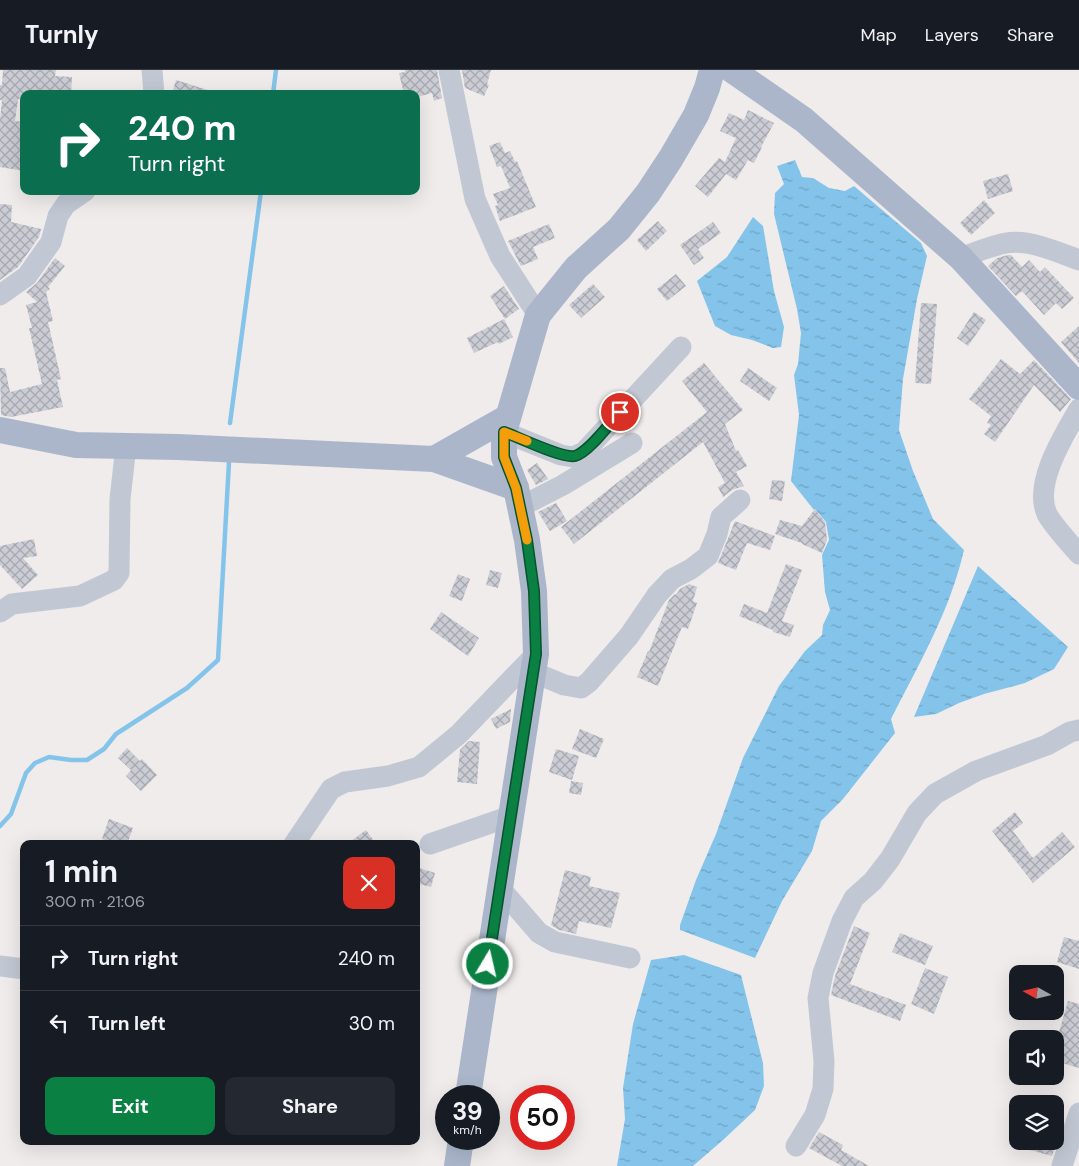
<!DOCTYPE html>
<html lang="en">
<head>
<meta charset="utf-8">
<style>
	:root { --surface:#171b24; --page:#242831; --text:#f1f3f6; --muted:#9ea1a6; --line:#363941; --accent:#0b8043 }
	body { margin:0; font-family:"DM Sans",sans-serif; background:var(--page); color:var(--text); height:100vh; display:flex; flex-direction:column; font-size:19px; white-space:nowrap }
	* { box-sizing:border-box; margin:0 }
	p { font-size:16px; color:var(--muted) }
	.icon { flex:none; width:28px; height:28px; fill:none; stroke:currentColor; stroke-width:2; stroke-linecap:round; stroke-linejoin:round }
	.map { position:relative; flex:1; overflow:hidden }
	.drawer { position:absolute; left:20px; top:770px; width:400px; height:305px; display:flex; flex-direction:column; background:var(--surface); border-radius:10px; box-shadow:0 5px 20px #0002 }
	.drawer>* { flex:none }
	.hud { position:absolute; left:20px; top:20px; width:400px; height:105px; border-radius:10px; box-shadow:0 5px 20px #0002; background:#0b6e4f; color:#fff; overflow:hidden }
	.needle { width:32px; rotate:278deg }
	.controls { position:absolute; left:1009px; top:895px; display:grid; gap:10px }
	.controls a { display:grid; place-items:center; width:55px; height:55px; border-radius:10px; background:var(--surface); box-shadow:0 5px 20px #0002; font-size:25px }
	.speed { position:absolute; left:435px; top:1015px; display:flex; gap:10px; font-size:25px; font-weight:700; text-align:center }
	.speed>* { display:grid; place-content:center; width:65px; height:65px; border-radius:50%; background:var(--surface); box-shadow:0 5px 20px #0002; line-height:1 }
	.speed small { font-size:12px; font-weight:400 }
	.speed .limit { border:8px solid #d22; background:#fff; color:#111 }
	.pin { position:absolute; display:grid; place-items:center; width:42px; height:42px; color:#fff; margin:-21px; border:2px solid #fff; border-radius:50%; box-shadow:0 1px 5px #0007 }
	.me { position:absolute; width:55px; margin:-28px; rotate:9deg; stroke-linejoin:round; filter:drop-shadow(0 0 4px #0008) }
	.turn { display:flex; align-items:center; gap:18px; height:105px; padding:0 25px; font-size:22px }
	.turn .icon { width:65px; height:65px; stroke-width:2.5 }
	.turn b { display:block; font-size:35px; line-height:42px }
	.round { display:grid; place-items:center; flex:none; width:52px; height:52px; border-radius:10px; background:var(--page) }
	.headline { display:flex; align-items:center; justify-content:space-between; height:85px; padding:0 25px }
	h1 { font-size:30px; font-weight:700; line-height:38px }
	.primary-button { display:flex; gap:10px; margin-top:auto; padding:10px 25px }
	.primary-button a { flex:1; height:58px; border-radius:10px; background:var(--accent); color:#fff; font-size:20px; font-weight:700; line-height:58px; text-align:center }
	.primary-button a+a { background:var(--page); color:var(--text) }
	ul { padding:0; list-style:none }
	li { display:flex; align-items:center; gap:15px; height:65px; padding:0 25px; border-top:1px solid var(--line) }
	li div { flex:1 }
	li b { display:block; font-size:19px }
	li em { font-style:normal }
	header { display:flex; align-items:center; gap:30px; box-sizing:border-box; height:70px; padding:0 25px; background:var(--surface); border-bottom:1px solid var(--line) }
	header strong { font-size:24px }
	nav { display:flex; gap:28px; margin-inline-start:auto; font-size:18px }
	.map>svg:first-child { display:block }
	.water { fill:url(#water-ripples) }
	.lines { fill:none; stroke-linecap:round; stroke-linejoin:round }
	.stream { stroke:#85c4ea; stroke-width:4.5 }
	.building { fill:url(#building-cross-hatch) }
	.minor { stroke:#c2c8d3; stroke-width:21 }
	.major { stroke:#abb6cb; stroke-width:26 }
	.route-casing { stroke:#07532c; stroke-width:12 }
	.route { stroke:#0b8043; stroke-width:9 }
	.slow { stroke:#f59e0b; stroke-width:9 }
</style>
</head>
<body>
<header>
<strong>Turnly</strong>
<nav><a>Map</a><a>Layers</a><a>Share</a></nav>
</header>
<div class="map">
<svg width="1079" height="1096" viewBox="0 0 1079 1096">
	<defs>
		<pattern id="water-ripples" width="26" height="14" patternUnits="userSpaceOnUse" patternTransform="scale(1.25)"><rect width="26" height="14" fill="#85c4ea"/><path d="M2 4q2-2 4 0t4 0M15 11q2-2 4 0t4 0" fill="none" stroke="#6ea1c1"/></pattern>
		<pattern id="building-cross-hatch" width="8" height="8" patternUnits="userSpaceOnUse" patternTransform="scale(1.25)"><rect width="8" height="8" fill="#cbccd4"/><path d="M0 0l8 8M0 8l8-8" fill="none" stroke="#a6a8af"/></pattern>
	</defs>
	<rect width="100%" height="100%" fill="#efeceb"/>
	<g class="water">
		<path d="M795 90 802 107 813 108 829 118 845 121 854 116 921 173 927 186 917 229 903 309 899 360 913 401 933 449 964 480C950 541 919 594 891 649L895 663 843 729 821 751 812 781 782 831 755 888 680 860V855L696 810 716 764 743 688 779 616 805 581 822 565 823 555 830 540 825 522 822 485 829 470 826 452 815 439 814 440 791 411 799 345 794 305 798 294 801 263 797 239 774 144 775 123 784 114 777 96Z"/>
		<polygon points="753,147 763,156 774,221 784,257 781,277 773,278 752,270 731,265 715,256 697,211 727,187"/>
		<polygon points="978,496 1068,577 1054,599 1025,613 984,624 959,633 936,644 914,647"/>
		<polygon points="684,885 741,905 763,993 764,1016 755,1040 723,1070 693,1096 617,1096 625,1049 623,1018 633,954 651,890"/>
	</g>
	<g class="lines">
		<g class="stream">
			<polyline points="273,24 276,0"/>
			<polyline points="230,353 261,121"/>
			<polyline points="0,756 11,744 26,703 35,693 49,687 71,690 87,690 104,679 116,664 187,618 218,590 229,392"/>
		</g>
	</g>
	<g class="building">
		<polygon points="3,0 56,0 55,6 72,7 71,24 24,24 24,29 18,29 15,51 24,52 24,101 0,97 0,49 2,30 0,30 0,15 2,15"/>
		<polygon points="405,0 437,0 442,28 434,31 432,23 417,27 417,24 404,24 399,3 405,2"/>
		<polygon points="462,0 491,0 487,14 489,15 484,26 465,18"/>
		<polygon points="176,10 211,21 210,24 172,24"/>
		<polygon points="748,40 774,53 761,77 762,77 754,93 748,90 736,110 726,104 708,127 695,116 719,88 725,92 736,68 720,61 729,43 744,50"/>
		<polygon points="500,72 505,83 510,81 515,92 517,91 536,137 500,151 495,136 498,135 493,124 510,118 501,96 497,97 489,76"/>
		<polygon points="1008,104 1013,121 988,129 983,111"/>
		<polygon points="984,130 995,143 971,165 960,153"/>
		<polygon points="0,134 12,135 11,152 41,159 39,167 18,197 0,210"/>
		<polygon points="658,151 667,161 646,181 637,170"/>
		<polygon points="713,152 721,163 698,179 704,188 694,195 680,175"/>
		<polygon points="549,154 555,168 533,177 538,189 521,196 508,171"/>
		<polygon points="1008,185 1011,185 1022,197 1029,190 1040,202 1045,197 1074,228 1062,239 1056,233 1044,245 1022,221 1016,226 988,196 997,188"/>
		<polygon points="55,188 65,196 48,217 50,219 46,222 53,251 48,252 61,309 57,310 63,337 11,347 1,345 0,298 5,298 10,322 42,314 29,258 32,258 26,235 37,232 26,222 37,213"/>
		<polygon points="676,204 686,216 667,231 657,219"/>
		<polygon points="593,214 605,227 581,248 569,235"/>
		<polygon points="504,216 519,239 505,249 490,226"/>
		<polygon points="921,233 937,234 931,314 915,313"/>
		<polygon points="974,242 986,250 968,276 957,268"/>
		<polygon points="504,249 513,267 499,274 498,272 474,283 467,268"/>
		<polygon points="1079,256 1079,293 1061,272"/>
		<polygon points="1001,289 1020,304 1034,290 1071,329 1060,342 1034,315 995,372 984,364 991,355 987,353 991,346 969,329"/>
		<polygon points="704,293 743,340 725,354 736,381 738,380 747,396 736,402 744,416 732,420 723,427 718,417 725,413 703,372 574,474 561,457 707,342 682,311"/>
		<polygon points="748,298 777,318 769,331 740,311"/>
		<polygon points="537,393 548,409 536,415 527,400"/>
		<polygon points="772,410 785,411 782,431 769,429"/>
		<polygon points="556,433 567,451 550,461 538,442"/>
		<polygon points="815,439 825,452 827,470 822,483 802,474 802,473 775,464 780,450 802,456"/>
		<polygon points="735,451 775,466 770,480 747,473 736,500 718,493"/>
		<polygon points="34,469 37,486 23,488 38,505 22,519 0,495 0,476"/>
		<polygon points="786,494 802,500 782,551 794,555 790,567 773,562 773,560 739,546 744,534 767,543"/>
		<polygon points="490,500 502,503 498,518 486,515"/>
		<polygon points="458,504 470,509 462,531 449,526"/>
		<polygon points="689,514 697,517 693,531 697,533 688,559 682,557 658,616 637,607 648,581 649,582 669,530 675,524 676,525 680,519"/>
		<polygon points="441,542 479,568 468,586 430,559"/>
		<polygon points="511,639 510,652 496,659 491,649"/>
		<polygon points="580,659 604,669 596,688 572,679"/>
		<polygon points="469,671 480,672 477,714 457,712 460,680"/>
		<polygon points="127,678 140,691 142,689 157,705 141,721 126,706 131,700 118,688"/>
		<polygon points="556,679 579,686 572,710 549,702"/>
		<polygon points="571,711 583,713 581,725 569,723"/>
		<polygon points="1015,742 1023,753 1013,761 1033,788 1062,762 1075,777 1033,813 992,761"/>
		<polygon points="109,749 133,758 127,774 116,774 102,769"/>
		<polygon points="366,760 376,774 347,774"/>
		<polygon points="416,797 435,803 431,817 416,813"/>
		<polygon points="565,800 591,807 589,816 620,823 611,858 579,851 576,864 559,860 551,855"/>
		<polygon points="854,856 870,863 850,914 906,935 900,951 831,925 835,906"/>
		<polygon points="900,863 933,876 925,895 892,882"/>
		<polygon points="1064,867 1079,871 1079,899 1057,892"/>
		<polygon points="925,898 948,907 934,944 911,934"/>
		<polygon points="1068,931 1079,934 1079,998 1055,991 1055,976"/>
		<polygon points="819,1062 843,1075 841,1080 869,1096 842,1096 809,1078"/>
		<polygon points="1011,1071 1057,1071 1052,1086 1011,1075"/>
	</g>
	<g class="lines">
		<g class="minor">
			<polyline points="152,0 154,24"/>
			<polyline points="449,0 475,129 500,186 538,245"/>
			<path d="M961 188C976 182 990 176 1006 173 1029 169 1058 182 1079 190"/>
			<polyline points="0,225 27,206 51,172 58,146 66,134 85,121"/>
			<path d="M1079 339C1064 365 1033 414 1047 444 1052 454 1071 475 1079 484"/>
			<polyline points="504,362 561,385 573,387 584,382 681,277"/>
			<polyline points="520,437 563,415 632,373"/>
			<polyline points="0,542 12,534 80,526 114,510 119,503 120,429 126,376"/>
			<polyline points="533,602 564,615 581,618 589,612 629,566 657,525 672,509 691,499 708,486 717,464 721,447 740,430"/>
			<polyline points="294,774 331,719 345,712 388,706 419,697 459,664 536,584"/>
			<polyline points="430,774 511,746"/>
			<polyline points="500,818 539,863 555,872 630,888"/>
			<polyline points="0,896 24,899"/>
			<polyline points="796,1076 815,1045 823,1019 824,991 818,928 823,903 842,851 854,828 873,811 890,789 917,743 935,724 976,701 1047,675 1070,662 1079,660"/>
			<polyline points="1062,1096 1079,1043"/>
		</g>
		<g class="major">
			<polyline points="732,0 804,50 961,188 1079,317"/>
			<polyline points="0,360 76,375 178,377 434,389 516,418"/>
			<polyline points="434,389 508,347"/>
			<polyline points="468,1026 536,584 534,521 527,470 516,418 504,387 504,362 538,245 576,198 619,159 648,123 671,88 696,45 707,18 712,0"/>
			<polyline points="457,1096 461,1069"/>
		</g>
	</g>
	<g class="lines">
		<defs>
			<path id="route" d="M488 894 536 584 534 521 527 470 516 418 504 387V362C518 367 563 389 575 386 589 382 609 354 620 342"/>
		</defs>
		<use href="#route" class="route-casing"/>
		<use href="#route" class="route"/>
		<polyline class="slow" points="527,371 504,362 504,387 516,418 527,470"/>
	</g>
</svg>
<div class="controls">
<a><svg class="needle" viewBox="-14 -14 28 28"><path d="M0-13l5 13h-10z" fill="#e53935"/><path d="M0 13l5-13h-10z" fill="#9ea1a6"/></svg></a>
<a><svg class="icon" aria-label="sound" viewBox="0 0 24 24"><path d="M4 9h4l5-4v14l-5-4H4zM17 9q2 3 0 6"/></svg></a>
<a><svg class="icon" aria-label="layers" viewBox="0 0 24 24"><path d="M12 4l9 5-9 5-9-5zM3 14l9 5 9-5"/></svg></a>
</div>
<div class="speed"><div>39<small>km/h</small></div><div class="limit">50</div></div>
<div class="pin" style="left:620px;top:342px;background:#d93025"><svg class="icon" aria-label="arrive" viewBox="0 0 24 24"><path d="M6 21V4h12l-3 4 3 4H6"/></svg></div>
<svg class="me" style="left:488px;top:894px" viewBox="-20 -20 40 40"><circle r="17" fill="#0b8043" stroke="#fff" stroke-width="3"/><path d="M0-11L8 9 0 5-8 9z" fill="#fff"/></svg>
<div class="hud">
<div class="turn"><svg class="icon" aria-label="right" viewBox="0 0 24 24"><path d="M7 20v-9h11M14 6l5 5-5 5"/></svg><div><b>240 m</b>Turn right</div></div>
</div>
<section class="drawer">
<div class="headline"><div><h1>1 min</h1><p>300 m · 21:06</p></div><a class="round" style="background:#d93025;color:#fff"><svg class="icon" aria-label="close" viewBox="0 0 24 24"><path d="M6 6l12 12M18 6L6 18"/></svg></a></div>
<ul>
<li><svg class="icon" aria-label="right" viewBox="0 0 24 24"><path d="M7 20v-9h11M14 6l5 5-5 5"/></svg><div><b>Turn right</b></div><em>240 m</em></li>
<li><svg class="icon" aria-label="left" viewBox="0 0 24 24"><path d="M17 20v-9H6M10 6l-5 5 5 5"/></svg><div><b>Turn left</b></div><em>30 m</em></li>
</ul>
<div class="primary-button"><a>Exit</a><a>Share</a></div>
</section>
</div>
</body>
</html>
